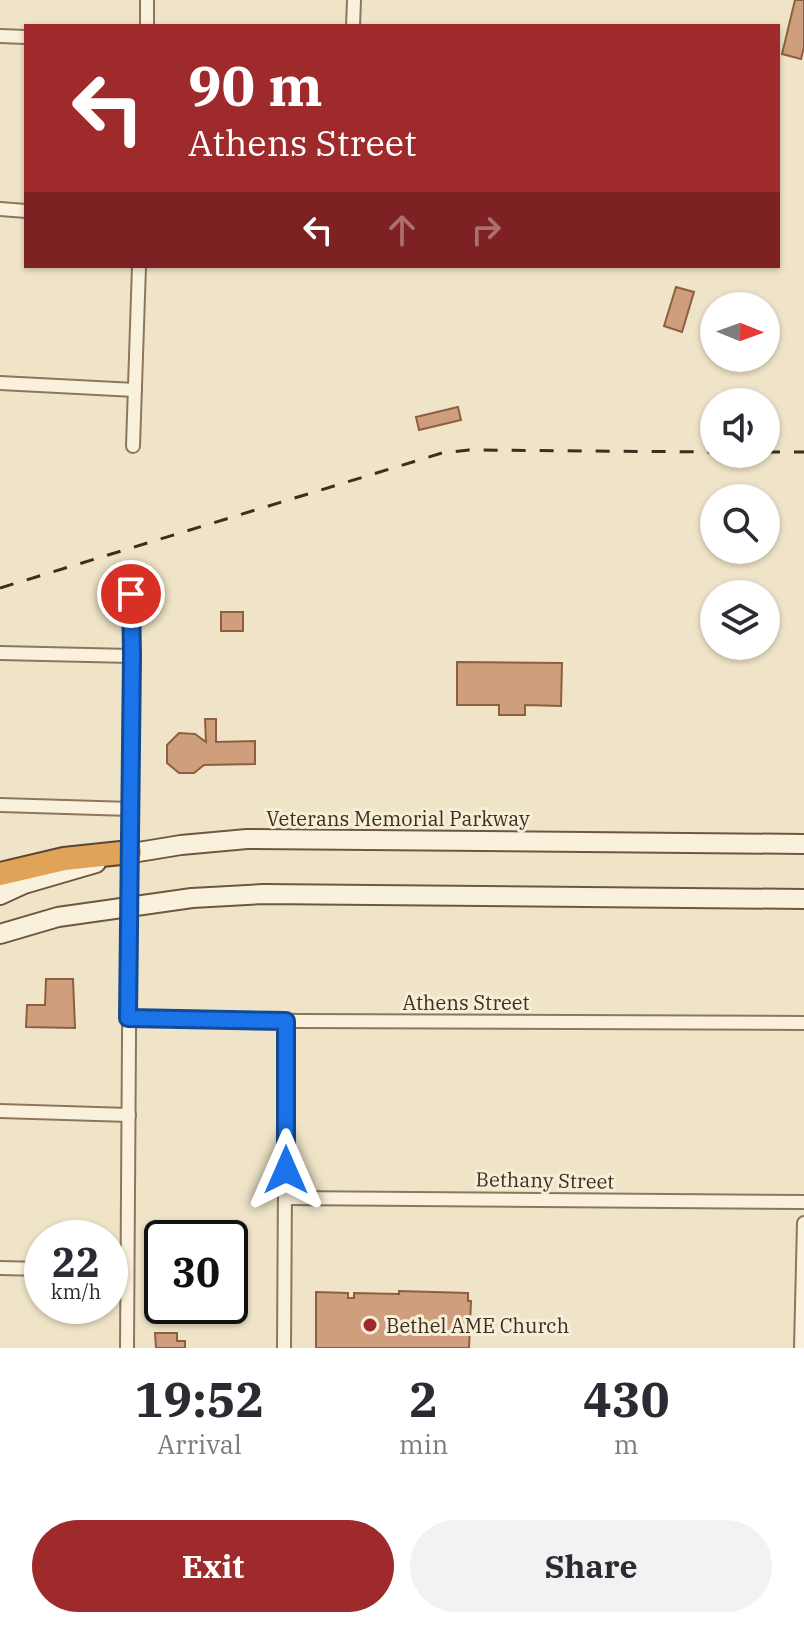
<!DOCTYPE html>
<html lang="en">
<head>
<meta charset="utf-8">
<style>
	:root { --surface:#fff; --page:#f2f2f3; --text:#2b2b33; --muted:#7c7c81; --accent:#9e2a2b }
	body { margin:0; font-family:"IBM Plex Serif",serif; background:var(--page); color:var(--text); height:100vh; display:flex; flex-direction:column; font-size:30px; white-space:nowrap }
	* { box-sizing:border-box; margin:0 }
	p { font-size:26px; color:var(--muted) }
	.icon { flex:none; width:44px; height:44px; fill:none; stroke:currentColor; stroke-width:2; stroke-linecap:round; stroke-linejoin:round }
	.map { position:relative; height:1348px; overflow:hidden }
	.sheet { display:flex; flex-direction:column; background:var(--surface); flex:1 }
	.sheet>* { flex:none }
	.guide { position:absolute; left:24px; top:24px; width:756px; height:244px; border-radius:0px; box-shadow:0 2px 6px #0004; background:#9e2a2b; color:#fff; overflow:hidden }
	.needle { width:52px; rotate:91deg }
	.buttons { position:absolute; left:700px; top:292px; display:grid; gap:16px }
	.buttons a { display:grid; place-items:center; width:80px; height:80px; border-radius:50%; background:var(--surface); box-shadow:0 2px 6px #0004; font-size:40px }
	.speed { position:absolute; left:24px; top:1220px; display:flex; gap:16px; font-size:40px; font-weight:700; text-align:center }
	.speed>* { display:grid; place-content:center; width:104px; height:104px; border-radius:50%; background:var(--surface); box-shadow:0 2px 6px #0004; line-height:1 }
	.speed small { font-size:20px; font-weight:400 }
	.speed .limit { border:4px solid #111; border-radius:12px; background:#fff; color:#111 }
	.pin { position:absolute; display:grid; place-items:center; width:68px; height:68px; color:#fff; margin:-34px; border:4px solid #fff; border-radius:50%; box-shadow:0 2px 8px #0007 }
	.me { position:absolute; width:88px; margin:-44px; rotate:0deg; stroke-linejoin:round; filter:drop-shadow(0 0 6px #0008) }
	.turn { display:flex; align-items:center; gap:28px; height:168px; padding:0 32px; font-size:36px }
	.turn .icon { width:104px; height:104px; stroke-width:2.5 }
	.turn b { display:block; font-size:56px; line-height:68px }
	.lanes { display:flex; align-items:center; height:76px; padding:0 32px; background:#0003; justify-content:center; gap:40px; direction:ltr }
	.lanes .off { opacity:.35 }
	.eta { display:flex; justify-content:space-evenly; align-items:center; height:136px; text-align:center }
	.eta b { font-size:48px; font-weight:700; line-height:56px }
	.button { display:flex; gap:16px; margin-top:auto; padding:16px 32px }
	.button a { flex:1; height:92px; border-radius:48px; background:var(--accent); color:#fff; font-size:32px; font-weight:700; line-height:92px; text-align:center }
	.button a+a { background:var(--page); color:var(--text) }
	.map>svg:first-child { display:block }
	.building { fill:#cf9f7d; stroke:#8d5f41; stroke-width:2 }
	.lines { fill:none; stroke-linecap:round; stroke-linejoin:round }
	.street-casing { stroke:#8d765c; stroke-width:16 }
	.secondary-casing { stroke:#6f573f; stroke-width:22 }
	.highway-casing { stroke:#5b4430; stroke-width:26 }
	.street { stroke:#faf1dc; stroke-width:12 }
	.secondary { stroke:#faf1dc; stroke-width:18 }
	.highway { stroke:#e0a458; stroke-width:22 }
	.rail { stroke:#3d2e20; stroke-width:3; stroke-dasharray:14 14; stroke-linecap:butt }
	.route-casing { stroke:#114b97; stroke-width:20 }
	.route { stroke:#1a73e8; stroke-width:14 }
	.poi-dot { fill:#9e2a2b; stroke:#f7eed8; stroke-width:3 }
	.labels { text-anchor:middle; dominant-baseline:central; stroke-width:6; stroke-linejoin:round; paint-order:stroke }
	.street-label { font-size:20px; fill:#3d2e20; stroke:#f7eed8 }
	.poi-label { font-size:20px; fill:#3d2e20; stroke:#f7eed8; text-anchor:start }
</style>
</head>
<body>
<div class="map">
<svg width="804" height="1348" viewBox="0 0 804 1348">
	<rect width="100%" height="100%" fill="#f0e4c8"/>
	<g class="building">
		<polygon points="795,0 804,0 804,47 801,59 782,54"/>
		<polygon points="676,287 694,292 682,332 664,326"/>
		<polygon points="458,407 461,420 419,430 416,417"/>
		<rect x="221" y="612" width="22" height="19"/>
		<polygon points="457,662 562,663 561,706 525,705 525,715 499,715 499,705 457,705"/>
		<polygon points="205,719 216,719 216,742 255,741 255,764 204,765 194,773 179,773 167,763 167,745 179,733 195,734 206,742"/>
		<polygon points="46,979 73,979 75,1028 26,1027 27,1005 45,1005"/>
		<polygon points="399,1291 468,1293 468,1301 471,1301 469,1348 316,1348 316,1292 348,1293 348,1298 354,1298 354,1293 399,1294"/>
		<polygon points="155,1333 177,1333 177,1341 185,1341 185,1348 156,1348"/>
	</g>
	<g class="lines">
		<defs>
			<g id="street">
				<polyline points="147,26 147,0"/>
				<polyline points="353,26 354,0"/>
				<polyline points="0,36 26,37"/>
				<polyline points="0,209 26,211"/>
				<polyline points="0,383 135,390"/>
				<polyline points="133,446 139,266"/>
				<polyline points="0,653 132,656"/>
				<polyline points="0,805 131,809"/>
				<polyline points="128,1018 301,1021 804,1023"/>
				<polyline points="0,1111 129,1115"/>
				<polyline points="286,1198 804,1202"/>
				<polyline points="0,1268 42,1269"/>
				<polyline points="110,1272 127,1272"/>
				<polyline points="127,1348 132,570"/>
				<polyline points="284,1348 286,1021"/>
				<polyline points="801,1348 804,1223"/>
			</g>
			<g id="secondary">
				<polyline points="120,855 181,845 247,839 804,844"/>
				<polyline points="0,895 24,884 96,863"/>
				<polyline points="0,934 58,917 192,898 263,894 804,899"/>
			</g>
			<polyline id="highway" points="0,874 64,859 130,852"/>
		</defs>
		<use href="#street" class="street-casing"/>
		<use href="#secondary" class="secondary-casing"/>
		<use href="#highway" class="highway-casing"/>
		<use href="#street" class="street"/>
		<use href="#secondary" class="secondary"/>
		<use href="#highway" class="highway"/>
		<g class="rail">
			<polyline points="766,452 804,452"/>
			<polyline points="0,588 442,453 469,450 714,452"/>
		</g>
	</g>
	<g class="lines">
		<defs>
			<polyline id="route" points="131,594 132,656 128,1018 286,1021 286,1170"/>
		</defs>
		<use href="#route" class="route-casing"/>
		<use href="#route" class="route"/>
	</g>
	<circle class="poi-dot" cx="370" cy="1325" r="8"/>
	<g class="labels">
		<g class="street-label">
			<text x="398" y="818">Veterans Memorial Parkway</text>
			<text x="466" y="1002">Athens Street</text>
			<text transform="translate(545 1180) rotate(1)">Bethany Street</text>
		</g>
		<g class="poi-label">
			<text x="386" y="1325">Bethel AME Church</text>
		</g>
	</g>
</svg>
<div class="buttons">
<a><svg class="needle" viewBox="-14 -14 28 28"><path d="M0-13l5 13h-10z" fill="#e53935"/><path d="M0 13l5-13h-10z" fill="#7c7c81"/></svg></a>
<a><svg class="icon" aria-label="sound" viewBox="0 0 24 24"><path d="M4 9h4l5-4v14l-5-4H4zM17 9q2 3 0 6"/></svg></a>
<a><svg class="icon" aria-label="search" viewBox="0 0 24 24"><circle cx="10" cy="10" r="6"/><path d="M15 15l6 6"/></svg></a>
<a><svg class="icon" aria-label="layers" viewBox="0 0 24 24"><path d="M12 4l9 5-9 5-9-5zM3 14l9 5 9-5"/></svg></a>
</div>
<div class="speed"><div>22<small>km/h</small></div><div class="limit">30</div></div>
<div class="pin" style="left:131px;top:594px;background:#d93025"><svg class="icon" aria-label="arrive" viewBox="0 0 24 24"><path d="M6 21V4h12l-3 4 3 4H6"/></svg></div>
<svg class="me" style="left:286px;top:1170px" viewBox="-20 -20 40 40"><path d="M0-17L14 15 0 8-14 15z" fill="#1a73e8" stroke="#fff" stroke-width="4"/></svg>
<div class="guide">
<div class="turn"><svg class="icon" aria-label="left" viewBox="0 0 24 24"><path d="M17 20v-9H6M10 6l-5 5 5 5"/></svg><div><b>90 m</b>Athens Street</div></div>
<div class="lanes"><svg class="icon" aria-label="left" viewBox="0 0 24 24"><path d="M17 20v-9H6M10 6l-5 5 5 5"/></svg><svg class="icon off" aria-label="ahead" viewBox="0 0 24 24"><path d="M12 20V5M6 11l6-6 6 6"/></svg><svg class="icon off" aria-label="right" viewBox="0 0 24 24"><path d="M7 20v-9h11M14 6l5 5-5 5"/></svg></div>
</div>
</div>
<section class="sheet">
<div class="eta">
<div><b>19:52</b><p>Arrival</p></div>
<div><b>2</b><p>min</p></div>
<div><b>430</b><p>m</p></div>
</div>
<div class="button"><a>Exit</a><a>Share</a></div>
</section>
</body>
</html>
